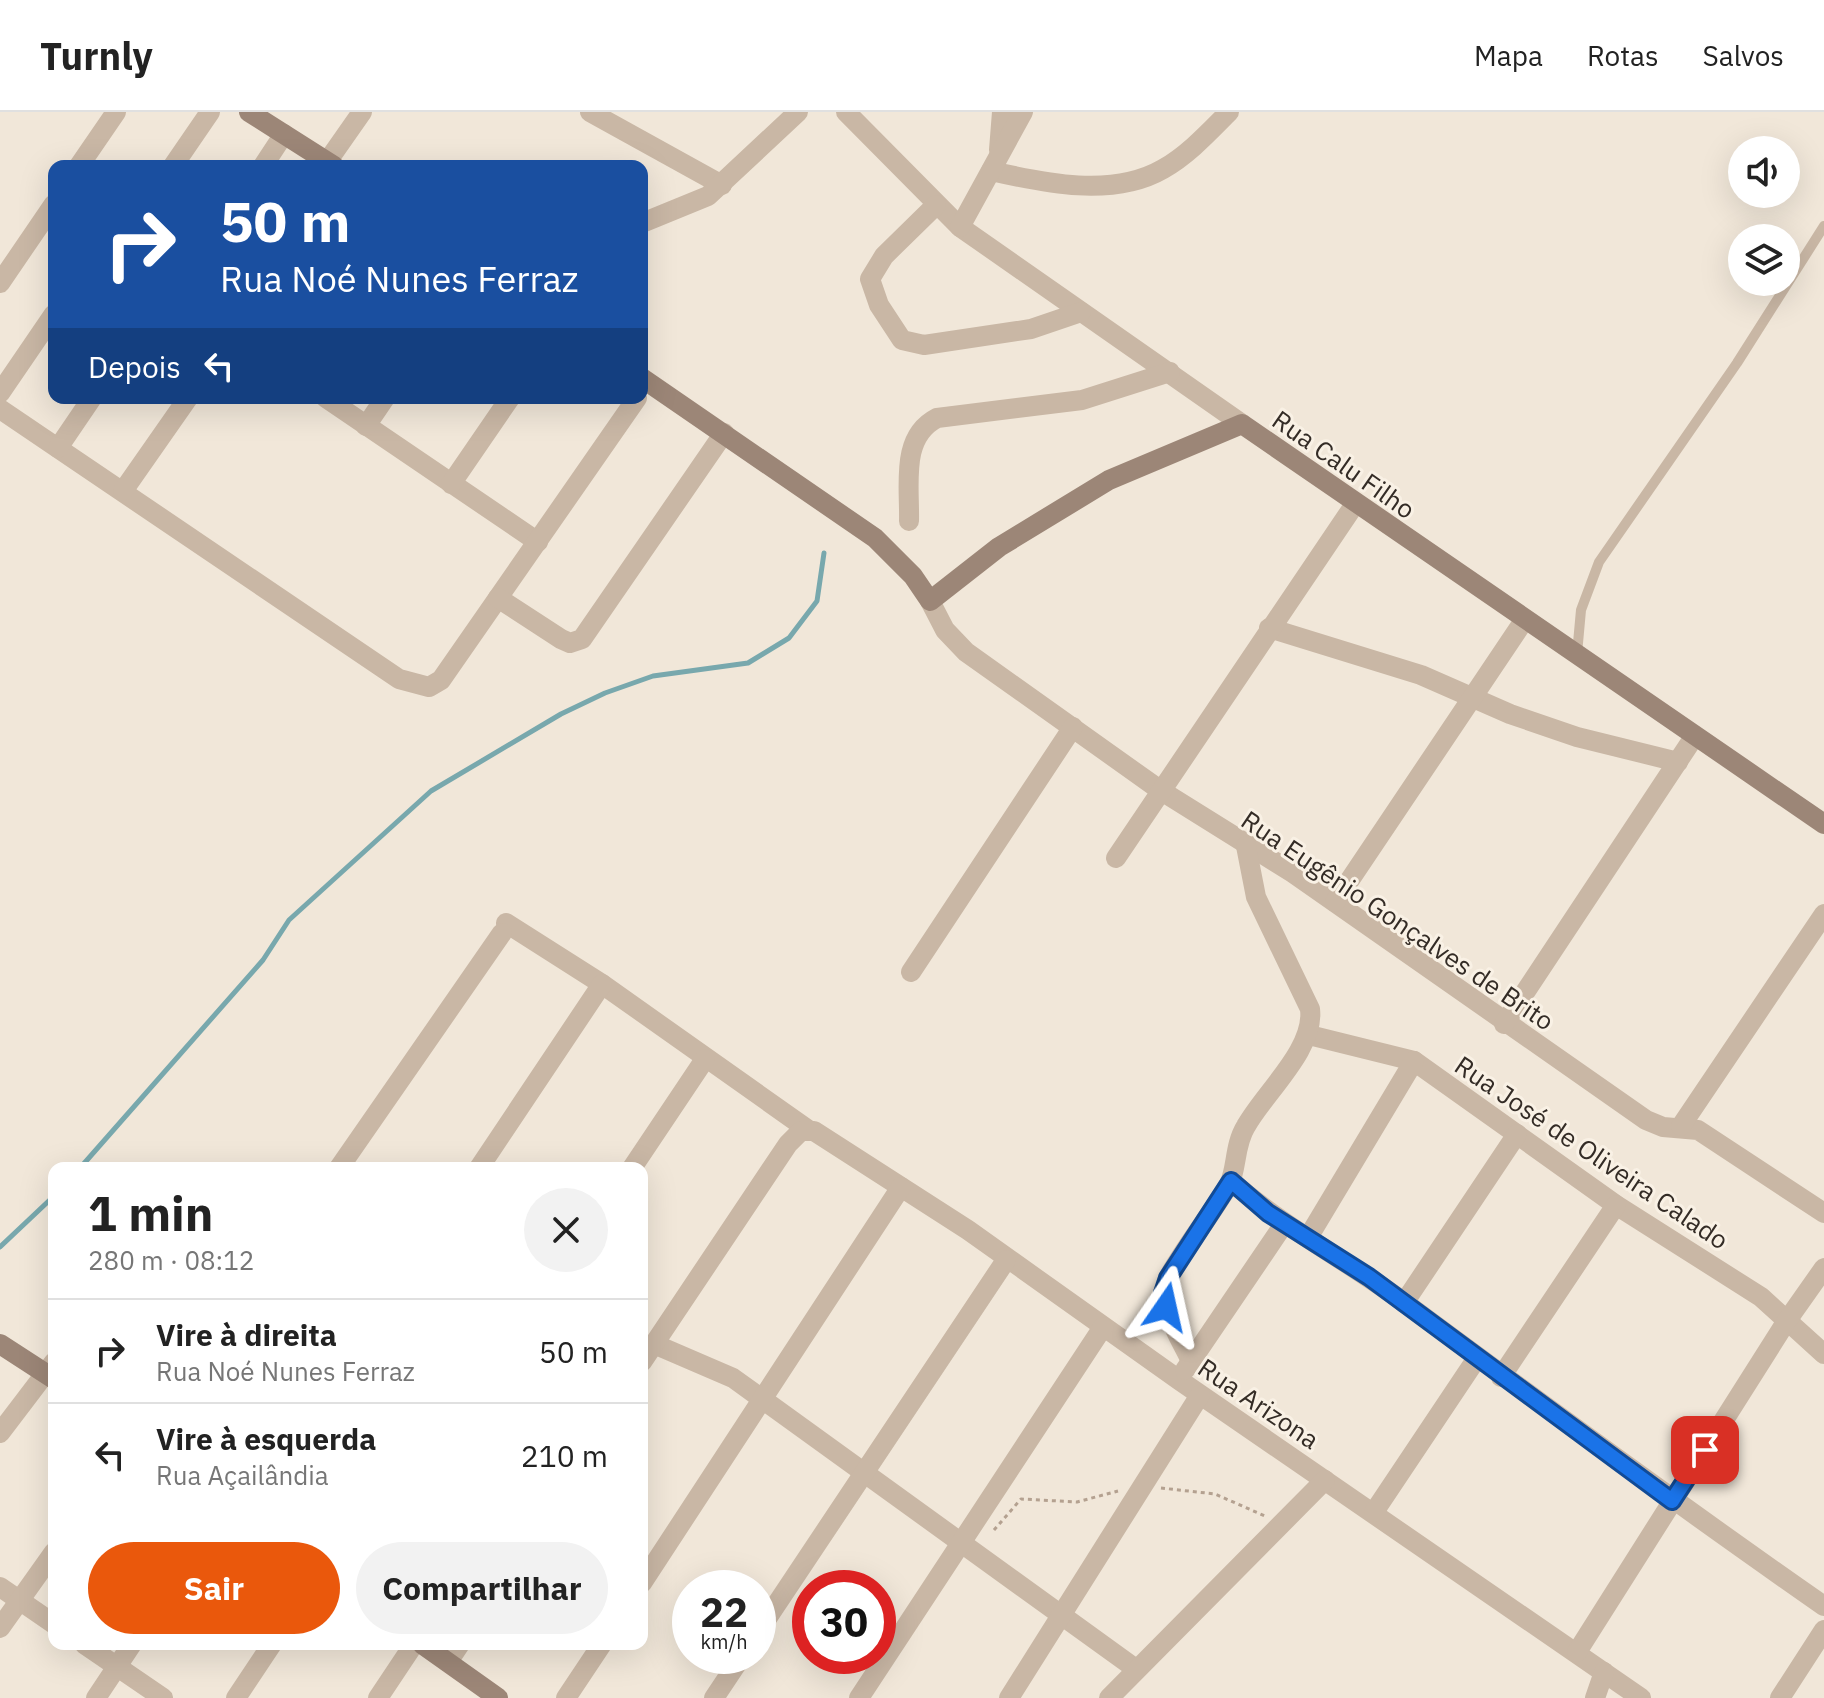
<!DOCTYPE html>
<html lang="pt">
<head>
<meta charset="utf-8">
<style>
	:root { --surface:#fff; --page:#f2f2f2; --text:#222; --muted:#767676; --line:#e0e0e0; --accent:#ea580c }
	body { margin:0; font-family:"IBM Plex Sans",sans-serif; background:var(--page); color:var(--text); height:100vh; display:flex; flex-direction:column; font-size:30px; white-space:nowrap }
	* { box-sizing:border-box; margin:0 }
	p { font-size:26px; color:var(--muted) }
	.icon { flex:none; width:44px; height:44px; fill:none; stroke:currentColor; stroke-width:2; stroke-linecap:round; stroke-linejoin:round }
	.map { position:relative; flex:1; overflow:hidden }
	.side { position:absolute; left:48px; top:1050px; width:600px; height:488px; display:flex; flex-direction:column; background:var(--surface); border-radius:16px; box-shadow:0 8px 32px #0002 }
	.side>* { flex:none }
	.top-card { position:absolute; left:48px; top:48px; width:600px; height:244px; border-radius:16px; box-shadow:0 8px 32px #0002; background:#1a4fa0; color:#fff; overflow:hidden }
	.buttons { position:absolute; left:1728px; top:24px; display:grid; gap:16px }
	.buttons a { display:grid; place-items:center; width:72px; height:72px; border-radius:50%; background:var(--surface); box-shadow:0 8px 32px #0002; font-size:40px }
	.speed { position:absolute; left:672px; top:1458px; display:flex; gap:16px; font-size:40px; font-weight:700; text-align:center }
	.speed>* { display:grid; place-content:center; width:104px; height:104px; border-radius:50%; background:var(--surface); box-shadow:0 8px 32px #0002; line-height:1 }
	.speed small { font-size:20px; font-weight:400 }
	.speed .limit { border:12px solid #d22; background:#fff; color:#111 }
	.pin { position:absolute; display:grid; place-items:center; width:68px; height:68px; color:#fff; margin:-34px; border-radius:16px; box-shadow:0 4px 12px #0006 }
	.me { position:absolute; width:88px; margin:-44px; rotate:11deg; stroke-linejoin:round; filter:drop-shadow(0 0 6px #0008) }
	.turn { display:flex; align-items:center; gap:28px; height:168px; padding:0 40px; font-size:36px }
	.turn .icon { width:104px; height:104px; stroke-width:2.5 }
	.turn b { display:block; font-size:56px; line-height:68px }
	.then { display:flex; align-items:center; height:76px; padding:0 40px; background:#0003; gap:16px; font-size:30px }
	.round { display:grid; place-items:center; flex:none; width:84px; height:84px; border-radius:42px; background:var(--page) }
	.headline { display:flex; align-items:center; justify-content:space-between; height:136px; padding:0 40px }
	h1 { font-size:48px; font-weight:700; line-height:60px }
	.cta { display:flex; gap:16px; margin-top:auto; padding:16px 40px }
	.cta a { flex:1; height:92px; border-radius:48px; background:var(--accent); color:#fff; font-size:32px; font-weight:700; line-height:92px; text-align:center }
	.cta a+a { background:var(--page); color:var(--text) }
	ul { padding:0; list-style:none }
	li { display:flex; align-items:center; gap:24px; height:104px; padding:0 40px; border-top:2px solid var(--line) }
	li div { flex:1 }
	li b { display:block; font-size:30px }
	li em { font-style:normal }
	header { display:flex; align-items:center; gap:48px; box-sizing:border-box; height:112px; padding:0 40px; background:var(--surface); border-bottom:2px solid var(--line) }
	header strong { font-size:38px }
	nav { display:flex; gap:44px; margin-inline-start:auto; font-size:28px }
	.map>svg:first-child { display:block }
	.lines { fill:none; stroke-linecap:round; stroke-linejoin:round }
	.stream { stroke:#78a8ad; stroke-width:5 }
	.path { stroke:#b4a190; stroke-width:3; stroke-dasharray:4 4; stroke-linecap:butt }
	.lane { stroke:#c9b7a5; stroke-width:10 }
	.street { stroke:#c9b7a5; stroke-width:20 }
	.secondary { stroke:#9c8677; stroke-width:20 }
	.route-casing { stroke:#114b97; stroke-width:20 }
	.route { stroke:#1a73e8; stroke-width:14 }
	.labels { text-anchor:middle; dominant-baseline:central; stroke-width:6; stroke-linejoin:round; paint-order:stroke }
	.street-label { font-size:26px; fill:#342c26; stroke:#f9f1e5 }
</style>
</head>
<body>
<header>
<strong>Turnly</strong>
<nav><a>Mapa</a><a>Rotas</a><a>Salvos</a></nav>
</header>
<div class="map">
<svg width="1824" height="1586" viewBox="0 0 1824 1586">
	<rect width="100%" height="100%" fill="#f1e7d9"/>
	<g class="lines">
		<g class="stream">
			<polyline points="80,1056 263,848 289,808 431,679 561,602 605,581 653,564 748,551 789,526 817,489 824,441"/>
			<polyline points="0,1135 54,1084"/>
		</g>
		<g class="path">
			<polyline points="1161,1376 1215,1382 1265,1404"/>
			<polyline points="994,1418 1021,1387 1077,1390 1118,1379"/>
		</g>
		<polyline class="lane" points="1577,542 1581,498 1599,450 1737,251 1824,114"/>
		<g class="street">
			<polyline points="590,0 722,73"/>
			<polyline points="846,0 960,115 1242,312"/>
			<polyline points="999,38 1002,0"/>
			<polyline points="327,50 362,0"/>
			<polyline points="79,54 116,0"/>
			<polyline points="173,54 210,0"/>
			<polyline points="263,54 284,22"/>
			<path d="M991 59C1044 71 1113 86 1163 57 1188 43 1209 20 1229 0"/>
			<polyline points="936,93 884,144 870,167 879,193 902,228 924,233 1031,217 1081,200"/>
			<polyline points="642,111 708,84 798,0"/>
			<polyline points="960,115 1023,0"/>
			<polyline points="0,171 54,92"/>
			<polyline points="0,281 54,202"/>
			<polyline points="326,286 538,430"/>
			<polyline points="0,297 399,567 429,575 441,568 637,286"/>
			<polyline points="366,314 385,286"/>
			<polyline points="58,336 92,286"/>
			<polyline points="451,372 510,286"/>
			<polyline points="123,379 188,286"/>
			<path d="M909 409C910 373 900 325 937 306L1082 288 1170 260"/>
			<polyline points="498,486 561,527 570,531 582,527 724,321"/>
			<polyline points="930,489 945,518 966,540 1160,678 1293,761 1646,1008 1663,1015 1698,1018 1824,1101"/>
			<polyline points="1269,516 1421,563 1510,602 1577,625 1678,650"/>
			<polyline points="1116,746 1355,392"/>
			<polyline points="1335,790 1525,507"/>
			<polyline points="506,811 602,872 807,1017"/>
			<polyline points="911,860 1073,615"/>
			<polyline points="1504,912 1694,625"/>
			<polyline points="1309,923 1414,949 1616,1093 1761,1185 1824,1242"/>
			<polyline points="1681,1014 1824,802"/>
			<polyline points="339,1056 502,821"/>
			<polyline points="479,1056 602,872"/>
			<polyline points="632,1056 705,947"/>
			<path d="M1231 1069C1284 1116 1348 1149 1405 1191 1544 1294 1682 1395 1824 1494"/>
			<polyline points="1309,1124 1414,949"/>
			<polyline points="1404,1191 1517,1022"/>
			<polyline points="654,1232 733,1266 1136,1557"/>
			<path d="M1191 1249C1178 1222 1159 1196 1168 1166 1186 1133 1210 1105 1229 1072 1237 1058 1234 1033 1246 1014 1265 980 1315 937 1310 897L1256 785 1246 734"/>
			<polyline points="642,1250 788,1032 801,1019 814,1019 968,1118 1179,1268 1641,1586"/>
			<polyline points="1185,1258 1284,1112"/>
			<polyline points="1501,1265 1616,1093"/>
			<polyline points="0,1321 54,1250"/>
			<polyline points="1374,1400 1477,1246"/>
			<polyline points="642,1471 901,1075"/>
			<polyline points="0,1475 54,1512"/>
			<polyline points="0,1516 54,1440"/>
			<polyline points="758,1520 1006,1148"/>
			<polyline points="84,1532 163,1586"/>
			<polyline points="1577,1540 1786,1210 1824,1156"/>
			<polyline points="448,1550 460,1532"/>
			<polyline points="96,1586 132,1532"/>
			<polyline points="236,1586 272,1532"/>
			<polyline points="378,1586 414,1532"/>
			<polyline points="566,1586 602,1532"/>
			<polyline points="714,1586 742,1544"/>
			<polyline points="859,1586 1103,1215"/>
			<polyline points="1009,1586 1200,1283"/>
			<polyline points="1109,1586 1325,1368"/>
			<polyline points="1595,1586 1604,1560"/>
			<polyline points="1780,1586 1824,1518"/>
		</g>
		<g class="secondary">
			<polyline points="249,0 334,54"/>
			<polyline points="642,266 875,426 913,464 930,489 999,435 1109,368 1242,312 1824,712"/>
			<polyline points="0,1232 54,1267"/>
			<polyline points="422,1532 498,1586"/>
		</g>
	</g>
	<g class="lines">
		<defs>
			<polyline id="route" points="1166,1195 1163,1181 1168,1166 1231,1069 1268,1101 1369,1165 1672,1389 1705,1338"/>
		</defs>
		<use href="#route" class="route-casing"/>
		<use href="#route" class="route"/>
	</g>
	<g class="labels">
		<g class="street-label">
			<text transform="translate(1344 352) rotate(35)">Rua Calu Filho</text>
			<text transform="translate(1398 808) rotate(34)">Rua Eugênio Gonçalves de Brito</text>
			<text transform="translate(1592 1040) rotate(34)">Rua José de Oliveira Calado</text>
			<text transform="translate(1259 1291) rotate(34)">Rua Arizona</text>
		</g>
	</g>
</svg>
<div class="buttons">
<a><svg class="icon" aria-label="sound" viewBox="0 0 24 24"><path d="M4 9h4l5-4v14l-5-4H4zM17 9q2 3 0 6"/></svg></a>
<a><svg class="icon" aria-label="layers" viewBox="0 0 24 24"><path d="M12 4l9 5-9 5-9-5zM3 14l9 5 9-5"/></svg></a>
</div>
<div class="speed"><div>22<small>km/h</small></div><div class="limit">30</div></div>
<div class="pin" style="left:1705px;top:1338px;background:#d93025"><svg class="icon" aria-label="arrive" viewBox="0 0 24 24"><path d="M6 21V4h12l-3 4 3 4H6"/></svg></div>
<svg class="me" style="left:1166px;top:1195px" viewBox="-20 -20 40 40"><path d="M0-17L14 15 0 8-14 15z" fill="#1a73e8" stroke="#fff" stroke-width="4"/></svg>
<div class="top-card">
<div class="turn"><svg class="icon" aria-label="right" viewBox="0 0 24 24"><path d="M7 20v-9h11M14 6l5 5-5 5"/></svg><div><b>50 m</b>Rua Noé Nunes Ferraz</div></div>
<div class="then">Depois<svg class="icon" aria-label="left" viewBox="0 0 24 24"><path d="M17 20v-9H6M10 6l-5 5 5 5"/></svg></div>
</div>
<section class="side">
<div class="headline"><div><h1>1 min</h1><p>280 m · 08:12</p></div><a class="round"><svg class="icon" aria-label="close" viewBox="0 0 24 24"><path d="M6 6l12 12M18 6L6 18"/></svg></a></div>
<ul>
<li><svg class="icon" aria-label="right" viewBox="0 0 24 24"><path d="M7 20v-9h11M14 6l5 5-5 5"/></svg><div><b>Vire à direita</b><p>Rua Noé Nunes Ferraz</p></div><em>50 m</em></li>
<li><svg class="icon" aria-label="left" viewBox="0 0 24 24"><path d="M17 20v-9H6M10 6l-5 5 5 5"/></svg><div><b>Vire à esquerda</b><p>Rua Açailândia</p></div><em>210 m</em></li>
</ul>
<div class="cta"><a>Sair</a><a>Compartilhar</a></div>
</section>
</div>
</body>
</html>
